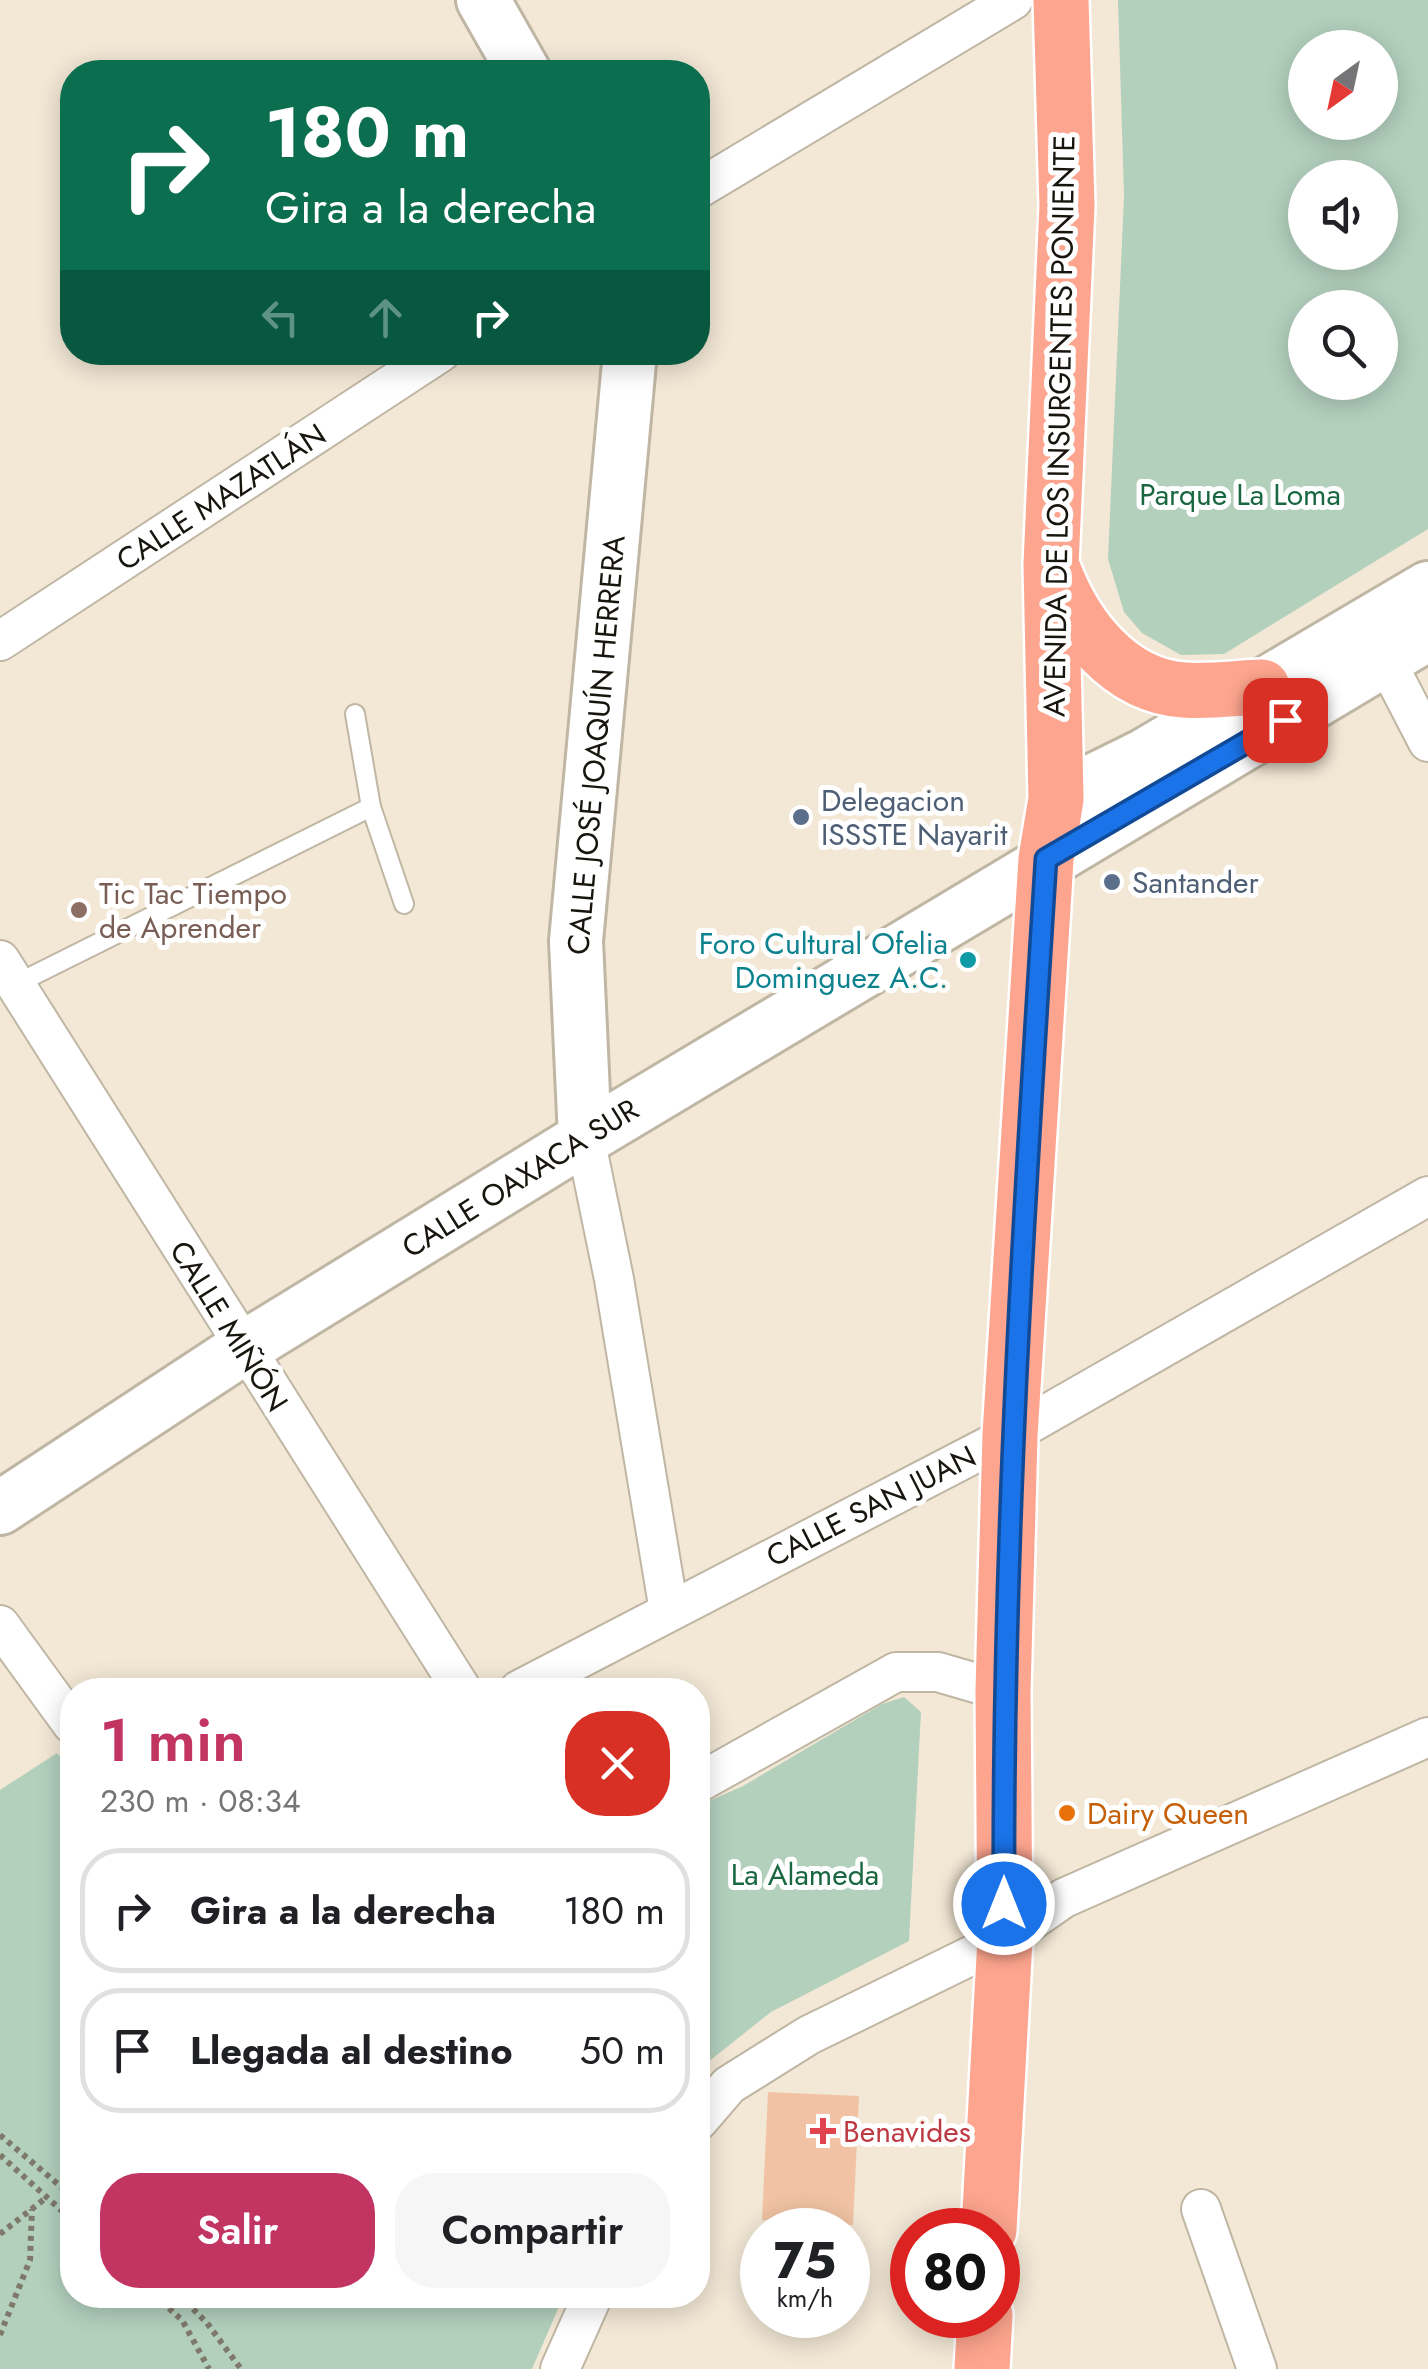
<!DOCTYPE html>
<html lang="es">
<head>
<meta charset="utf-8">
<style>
	:root { --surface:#fff; --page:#f6f6f6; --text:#202124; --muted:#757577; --line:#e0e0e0; --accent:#c23563 }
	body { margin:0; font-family:Jost,sans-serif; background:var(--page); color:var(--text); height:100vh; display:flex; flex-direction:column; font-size:38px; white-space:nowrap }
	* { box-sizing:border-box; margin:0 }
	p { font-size:32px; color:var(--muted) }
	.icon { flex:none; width:55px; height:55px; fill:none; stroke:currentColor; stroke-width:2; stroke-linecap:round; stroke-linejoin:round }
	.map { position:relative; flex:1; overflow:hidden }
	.panel { position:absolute; left:60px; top:1678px; width:650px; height:630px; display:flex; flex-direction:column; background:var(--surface); border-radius:40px; box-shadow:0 5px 25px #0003 }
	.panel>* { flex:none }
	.banner { position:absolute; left:60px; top:60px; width:650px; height:305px; border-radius:40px; box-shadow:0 5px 25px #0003; background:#0b6e4f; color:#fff; overflow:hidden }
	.needle { width:65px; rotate:213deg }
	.controls { position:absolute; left:1288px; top:30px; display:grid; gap:20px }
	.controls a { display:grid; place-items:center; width:110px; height:110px; border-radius:50%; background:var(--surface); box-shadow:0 5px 25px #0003; font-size:50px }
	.speed { position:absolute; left:740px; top:2208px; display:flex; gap:20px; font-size:50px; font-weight:700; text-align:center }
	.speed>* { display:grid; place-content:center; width:130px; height:130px; border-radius:50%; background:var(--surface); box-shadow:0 5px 25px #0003; line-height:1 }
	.speed small { font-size:25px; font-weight:400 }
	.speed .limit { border:15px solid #d22; background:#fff; color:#111 }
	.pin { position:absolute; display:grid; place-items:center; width:85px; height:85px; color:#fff; margin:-42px; border-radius:20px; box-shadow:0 5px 15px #0006 }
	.me { position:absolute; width:110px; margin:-55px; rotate:0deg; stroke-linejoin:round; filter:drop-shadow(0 0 8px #0008) }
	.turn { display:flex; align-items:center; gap:35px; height:210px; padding:0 40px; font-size:45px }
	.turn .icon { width:130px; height:130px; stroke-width:2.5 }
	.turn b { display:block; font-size:70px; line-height:85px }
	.lanes { display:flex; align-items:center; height:95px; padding:0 40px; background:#0003; justify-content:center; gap:50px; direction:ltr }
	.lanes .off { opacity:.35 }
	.round { display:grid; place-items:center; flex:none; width:105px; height:105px; border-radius:40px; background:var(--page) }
	.overview { display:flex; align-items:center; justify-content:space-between; height:170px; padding:0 40px }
	h1 { font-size:60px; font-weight:600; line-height:75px; color:var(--accent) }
	.action { display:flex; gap:20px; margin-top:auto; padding:20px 40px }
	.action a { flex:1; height:115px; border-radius:40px; background:var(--accent); color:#fff; font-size:40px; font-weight:600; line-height:115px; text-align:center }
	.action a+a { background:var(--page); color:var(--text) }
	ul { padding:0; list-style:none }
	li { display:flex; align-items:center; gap:30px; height:125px; margin:0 20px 15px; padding:0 20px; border:5px solid var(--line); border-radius:40px }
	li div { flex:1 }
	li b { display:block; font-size:38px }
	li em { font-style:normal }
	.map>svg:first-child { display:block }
	.green { fill:#b3d0bd; fill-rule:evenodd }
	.building { fill:#f1c3a4 }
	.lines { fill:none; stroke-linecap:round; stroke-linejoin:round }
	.lane-casing { stroke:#c0b6a4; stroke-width:22 }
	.street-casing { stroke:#c0b6a4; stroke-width:42 }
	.secondary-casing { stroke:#c0b6a4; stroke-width:58 }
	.highway-casing { stroke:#fff; stroke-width:60 }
	.path { stroke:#7f796c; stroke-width:6; stroke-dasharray:5 5; stroke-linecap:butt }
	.lane { stroke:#fff; stroke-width:18 }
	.street { stroke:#fff; stroke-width:38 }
	.secondary { stroke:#fff; stroke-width:52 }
	.highway { stroke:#fda58e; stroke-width:55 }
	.route-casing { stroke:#114b97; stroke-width:25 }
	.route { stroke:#1a73e8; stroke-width:18 }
	.service-dot { fill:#5c6f8a; stroke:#fff; stroke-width:4 }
	.education-dot { fill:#8d6e63; stroke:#fff; stroke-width:4 }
	.culture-dot { fill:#0f9aa8; stroke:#fff; stroke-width:4 }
	.food-dot { fill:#e8710a; stroke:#fff; stroke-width:4 }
	.health-dot { fill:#e0444e; stroke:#fff; stroke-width:4 }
	.labels { text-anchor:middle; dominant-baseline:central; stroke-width:10; stroke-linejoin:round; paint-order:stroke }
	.street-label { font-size:30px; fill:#18150e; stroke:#fff }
	.park-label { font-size:30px; fill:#1a6842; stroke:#fff }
	.service-label { font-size:30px; fill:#4e5e75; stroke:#fff; text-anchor:start }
	.education-label { font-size:30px; fill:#785e54; stroke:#fff; text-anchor:start }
	.culture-label { font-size:30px; fill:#0d838f; stroke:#fff; text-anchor:end }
	.food-label { font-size:30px; fill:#c56008; stroke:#fff; text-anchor:start }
	.health-label { font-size:30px; fill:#be3a42; stroke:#fff; text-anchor:start }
</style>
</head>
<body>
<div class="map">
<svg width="1428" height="2369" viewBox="0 0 1428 2369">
	<rect width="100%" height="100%" fill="#f3e8d6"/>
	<g class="green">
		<path d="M1118 0H1428V529L1224 654 1181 655 1142 633 1124 612 1108 559 1124 196ZM1305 48H1380V122H1305ZM1305 178H1380V252H1305ZM1305 308H1380V382H1305Z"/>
		<polygon points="904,1697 921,1712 909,1941 771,2012 698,2070 698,1806 743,1786 882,1704"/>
		<polygon points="57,1753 72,1770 72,2295 564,2295 532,2369 0,2369 0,1790"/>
	</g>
	<polygon class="building" points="768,2092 859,2096 853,2225 762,2220"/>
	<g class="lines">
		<defs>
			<g id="lane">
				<polyline points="355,714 371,807 404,904"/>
				<polyline points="16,984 371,807"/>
			</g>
			<g id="street">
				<polyline points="698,189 1013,0"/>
				<polyline points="1374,638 1428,742"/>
				<polyline points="0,641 441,352"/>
				<polyline points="0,960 462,1690"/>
				<polyline points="585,1138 614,1279 669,1611"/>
				<polyline points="0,1625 72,1724"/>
				<polyline points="519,1690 1010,1435 1428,1196"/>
				<polyline points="698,1783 896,1672 938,1672 1003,1691"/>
				<polyline points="698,2121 729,2085 809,2035 1005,1939 1064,1898 1428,1737"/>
				<polyline points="1201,2209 1257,2369"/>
				<polyline points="560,2369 593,2295"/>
			</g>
			<g id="secondary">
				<polyline points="483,0 524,72"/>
				<polyline points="1056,799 1145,755 1428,588"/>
				<polyline points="585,1138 576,941 630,352"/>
				<polyline points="0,1508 242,1349 585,1138 1428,634"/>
			</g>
			<g id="highway">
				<path d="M1054 572C1075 627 1119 686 1184 690 1210 692 1236 688 1262 687"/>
				<polyline points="989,2230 1005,1939 1003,1691 1010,1435 1046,859 1056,799 1051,565 1067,206 1061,0"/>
				<polyline points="982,2369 985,2315"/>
			</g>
		</defs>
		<use href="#lane" class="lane-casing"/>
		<use href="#street" class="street-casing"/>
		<use href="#secondary" class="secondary-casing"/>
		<use href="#highway" class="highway-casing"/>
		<g class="path">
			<polyline points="0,2135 72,2196"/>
			<polyline points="0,2155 72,2220"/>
			<polyline points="0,2234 47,2197"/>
			<polyline points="154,2295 182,2320 209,2369"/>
			<polyline points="179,2295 207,2323 241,2369"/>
			<polyline points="0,2335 30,2260 32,2209"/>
		</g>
		<use href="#lane" class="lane"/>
		<use href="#street" class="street"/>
		<use href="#secondary" class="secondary"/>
		<use href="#highway" class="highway"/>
	</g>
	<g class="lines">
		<defs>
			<path id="route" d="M1004 1904C1002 1554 1024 1207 1046 859L1285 720"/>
		</defs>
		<use href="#route" class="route-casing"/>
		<use href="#route" class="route"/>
	</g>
	<g class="service-dot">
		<circle cx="801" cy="817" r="10"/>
		<circle cx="1112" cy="882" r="10"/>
	</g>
	<circle class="education-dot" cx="79" cy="910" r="10"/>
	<circle class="culture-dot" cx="968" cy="960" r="10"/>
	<circle class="food-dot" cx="1067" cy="1813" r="10"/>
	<path class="health-dot" d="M818 2116h10v10h10v10h-10v10h-10v-10h-10v-10h10z"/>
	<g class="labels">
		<g class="street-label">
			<text transform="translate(1059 426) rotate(-89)">AVENIDA DE LOS INSURGENTES PONIENTE</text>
			<text transform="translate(221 497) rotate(-33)">CALLE MAZATLÁN</text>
			<text transform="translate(596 745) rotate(-85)">CALLE JOSÉ JOAQUÍN HERRERA</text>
			<text transform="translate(520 1178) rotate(-32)">CALLE OAXACA SUR</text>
			<text transform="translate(229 1326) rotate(58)">CALLE MIÑÓN</text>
			<text transform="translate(871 1506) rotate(-27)">CALLE SAN JUAN</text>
		</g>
		<g class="park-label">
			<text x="1240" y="494">Parque La Loma</text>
			<text x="805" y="1874">La Alameda</text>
		</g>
		<g class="service-label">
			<text x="821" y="800">Delegacion<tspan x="821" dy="34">ISSSTE Nayarit</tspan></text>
			<text x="1132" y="882">Santander</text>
		</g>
		<g class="education-label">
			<text x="99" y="893">Tic Tac Tiempo<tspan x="99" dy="34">de Aprender</tspan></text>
		</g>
		<g class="culture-label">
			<text x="948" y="943">Foro Cultural Ofelia<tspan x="948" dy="34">Dominguez A.C.</tspan></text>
		</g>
		<g class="food-label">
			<text x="1087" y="1813">Dairy Queen</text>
		</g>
		<g class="health-label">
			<text x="843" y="2131">Benavides</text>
		</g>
	</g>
</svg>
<div class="controls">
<a><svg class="needle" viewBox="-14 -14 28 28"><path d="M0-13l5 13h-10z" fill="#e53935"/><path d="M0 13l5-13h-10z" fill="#757577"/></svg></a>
<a><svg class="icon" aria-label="sound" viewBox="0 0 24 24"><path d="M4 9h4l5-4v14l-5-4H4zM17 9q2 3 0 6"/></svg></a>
<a><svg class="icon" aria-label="search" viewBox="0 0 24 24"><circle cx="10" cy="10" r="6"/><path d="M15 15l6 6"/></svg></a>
</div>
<div class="speed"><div>75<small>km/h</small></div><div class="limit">80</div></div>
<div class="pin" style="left:1285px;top:720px;background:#d93025"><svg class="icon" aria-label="arrive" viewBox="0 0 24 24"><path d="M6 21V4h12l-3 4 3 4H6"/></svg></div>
<svg class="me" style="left:1004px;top:1904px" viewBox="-20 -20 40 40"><circle r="17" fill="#1a73e8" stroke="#fff" stroke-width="3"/><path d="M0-11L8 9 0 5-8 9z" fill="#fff"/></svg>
<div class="banner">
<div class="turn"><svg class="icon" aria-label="right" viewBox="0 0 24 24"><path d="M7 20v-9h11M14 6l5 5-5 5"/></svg><div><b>180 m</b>Gira a la derecha</div></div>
<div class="lanes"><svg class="icon off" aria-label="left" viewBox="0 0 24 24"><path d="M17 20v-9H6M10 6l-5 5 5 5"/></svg><svg class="icon off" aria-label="ahead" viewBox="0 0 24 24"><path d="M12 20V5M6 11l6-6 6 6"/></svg><svg class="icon" aria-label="right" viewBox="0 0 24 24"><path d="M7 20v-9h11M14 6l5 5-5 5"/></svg></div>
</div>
<section class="panel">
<div class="overview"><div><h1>1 min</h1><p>230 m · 08:34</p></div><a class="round" style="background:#d93025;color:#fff"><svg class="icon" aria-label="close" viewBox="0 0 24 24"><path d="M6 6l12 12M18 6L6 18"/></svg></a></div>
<ul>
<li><svg class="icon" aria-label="right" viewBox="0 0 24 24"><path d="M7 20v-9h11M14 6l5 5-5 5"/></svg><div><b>Gira a la derecha</b></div><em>180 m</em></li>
<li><svg class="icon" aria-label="arrive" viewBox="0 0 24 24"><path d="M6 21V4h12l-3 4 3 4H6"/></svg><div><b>Llegada al destino</b></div><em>50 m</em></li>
</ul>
<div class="action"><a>Salir</a><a>Compartir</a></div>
</section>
</div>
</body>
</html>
